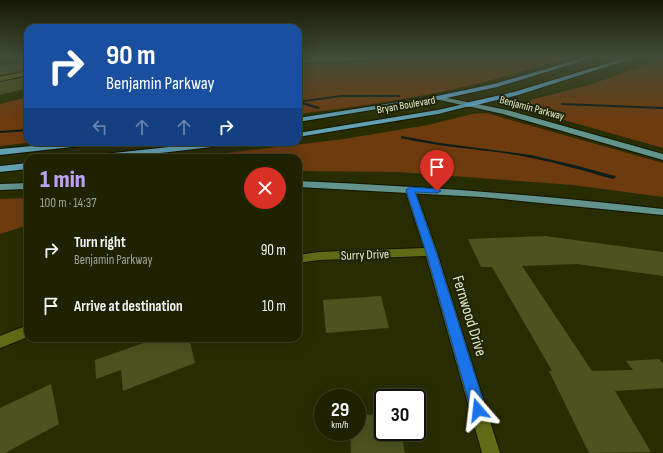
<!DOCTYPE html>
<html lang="en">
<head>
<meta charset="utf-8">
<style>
	:root { --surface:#1e2201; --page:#262a0b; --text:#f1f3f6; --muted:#a1a499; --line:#3c3f23; --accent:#bca0f2 }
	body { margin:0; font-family:"Sofia Sans Condensed",sans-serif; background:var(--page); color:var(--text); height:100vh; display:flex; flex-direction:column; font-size:15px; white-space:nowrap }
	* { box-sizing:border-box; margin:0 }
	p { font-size:13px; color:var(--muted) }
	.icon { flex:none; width:22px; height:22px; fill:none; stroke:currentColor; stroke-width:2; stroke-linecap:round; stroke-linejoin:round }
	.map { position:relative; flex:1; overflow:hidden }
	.side { position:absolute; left:24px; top:154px; width:278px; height:188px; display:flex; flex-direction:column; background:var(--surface); border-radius:12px; box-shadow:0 4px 16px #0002,0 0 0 1px var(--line) }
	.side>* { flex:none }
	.guide { position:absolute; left:24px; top:24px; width:278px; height:122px; border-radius:12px; box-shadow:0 4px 16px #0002,0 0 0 1px var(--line); background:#1a4fa0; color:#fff; overflow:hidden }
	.speed { position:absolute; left:314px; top:389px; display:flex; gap:8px; font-size:20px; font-weight:700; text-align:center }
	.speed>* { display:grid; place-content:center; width:52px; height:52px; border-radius:50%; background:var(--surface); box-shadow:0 4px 16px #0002,0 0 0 1px var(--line); line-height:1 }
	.speed small { font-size:10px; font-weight:400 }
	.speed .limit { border:2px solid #111; border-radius:6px; background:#fff; color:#111 }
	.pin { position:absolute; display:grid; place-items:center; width:34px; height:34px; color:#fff; margin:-41px -17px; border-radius:50% 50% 50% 0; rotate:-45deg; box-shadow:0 0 4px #0007 }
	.pin .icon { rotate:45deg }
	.me { position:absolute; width:44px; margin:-22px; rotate:343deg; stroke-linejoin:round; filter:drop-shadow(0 0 3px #0008) }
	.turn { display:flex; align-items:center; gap:14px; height:84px; padding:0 16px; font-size:18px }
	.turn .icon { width:52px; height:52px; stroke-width:2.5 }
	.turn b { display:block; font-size:28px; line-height:34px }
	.lanes { display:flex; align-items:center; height:38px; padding:0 16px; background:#0003; justify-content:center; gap:20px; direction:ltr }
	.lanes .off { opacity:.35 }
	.round { display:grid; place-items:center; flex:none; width:42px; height:42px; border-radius:21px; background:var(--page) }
	.overview { display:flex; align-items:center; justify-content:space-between; height:68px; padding:0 16px }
	h1 { font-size:24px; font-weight:800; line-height:30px; color:var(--accent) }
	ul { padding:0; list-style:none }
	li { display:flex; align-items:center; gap:12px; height:56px; padding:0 16px }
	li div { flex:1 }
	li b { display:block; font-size:15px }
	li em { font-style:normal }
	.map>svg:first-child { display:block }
	.green { fill:#6e3b0e }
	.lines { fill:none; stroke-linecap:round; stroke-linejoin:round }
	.stream { fill:#0b1d19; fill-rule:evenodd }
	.building { fill:#4c531f }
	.minor-casing { stroke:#111500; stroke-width:2 }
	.primary-casing { stroke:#111500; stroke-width:2 }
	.trunk-casing { stroke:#111500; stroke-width:2 }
	.motorway-casing { stroke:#111500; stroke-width:2 }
	.minor { fill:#616b15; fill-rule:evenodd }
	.primary { fill:#62938c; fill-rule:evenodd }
	.trunk { fill:#62a0b4; fill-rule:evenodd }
	.motorway { fill:#62aedb; fill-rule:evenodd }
	.route { fill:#1a73e8; stroke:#114b97 }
	.labels { text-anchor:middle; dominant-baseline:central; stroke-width:4; stroke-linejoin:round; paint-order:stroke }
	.far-street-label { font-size:11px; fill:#e7efc7; stroke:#1f2309 }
	.street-label { font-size:13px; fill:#e7efc7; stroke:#1f2309 }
	.near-street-label { font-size:16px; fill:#e7efc7; stroke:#1f2309 }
</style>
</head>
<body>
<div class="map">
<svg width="663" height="453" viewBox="0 0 663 453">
	<rect width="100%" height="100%" fill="#282d01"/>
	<g class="green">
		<path d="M408 58H568C526 71 483 83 440 92 393 102 346 108 298 114V65L343 64Z"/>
		<polygon points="663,59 663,148 532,111 527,107 531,100 589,85"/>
		<polygon points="28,97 28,142 35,142 0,146 0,104"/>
		<polygon points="486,113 663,163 663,197 573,185 398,172 298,171 298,158 185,158 344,139 428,125 472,114"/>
		<polygon points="28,198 28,225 0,234 0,199"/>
	</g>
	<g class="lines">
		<g class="stream">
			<polygon points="341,95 399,95 401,96 399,97 341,97 303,102 319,107 320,108 318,109 298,103 298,101"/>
			<polygon points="561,103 663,107 663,109 562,105 561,105"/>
			<polygon points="28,129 28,131 0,133 0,131"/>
			<path d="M401 136 440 143 531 155 574 165 615 176 616 177 613 179C581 170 550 161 517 155 479 149 440 147 401 138Z"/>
		</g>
	</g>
	<g class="building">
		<polygon points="28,61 28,70 0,75 0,67"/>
		<polygon points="28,77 28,88 0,95 0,82"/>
		<polygon points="545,236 663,252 663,276 577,264 522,266 592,371 633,370 626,361 659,359 663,364 663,388 615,391 651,452 589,453 549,371 552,371 492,267 481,267 468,239"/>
		<polygon points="381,296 389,328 326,333 323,300"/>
		<polygon points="158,338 189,338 195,363 123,391 121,370 96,379 95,360"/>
		<polygon points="51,384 59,424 5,453 0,453 0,408"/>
		<polygon points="383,414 383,432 401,432 405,453 351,453 350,432 357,432 357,415"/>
	</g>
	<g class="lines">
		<defs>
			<g id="minor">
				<polygon points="330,58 368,58 365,60 298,63 298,59"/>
				<polygon points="28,71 28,75 0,81 0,77"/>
				<polygon points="410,187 415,190 437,252 500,453 482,453 426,256 319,260 298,263 298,255 319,252 424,248 405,190"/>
				<polygon points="28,325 28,337 0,348 0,336"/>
			</g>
			<g id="primary">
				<polygon points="437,96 507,110 663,154 663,160 503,114 435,99 435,97"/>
				<path d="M298 181C420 186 542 195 663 209V215L481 197 298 187Z"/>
				<polygon points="28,183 28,189 0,190 0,184"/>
			</g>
			<g id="trunk">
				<polygon points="437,96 439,97 439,99 298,122 298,118"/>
				<polygon points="468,103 471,105 470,106 438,114 298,137 298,133 438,110"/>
				<polygon points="75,142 103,142 99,144 0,155 0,149"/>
				<polygon points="215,142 241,142 237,144 118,158 91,158 95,155"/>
				<polygon points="28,163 28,169 0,172 0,166"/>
			</g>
			<g id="motorway">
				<polygon points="583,58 592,58 497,87 437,100 433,98 437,96 494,84"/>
				<polygon points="625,58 634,58 518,95 468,107 464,105 465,103 514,92"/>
			</g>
		</defs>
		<use href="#minor" class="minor-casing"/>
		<use href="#primary" class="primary-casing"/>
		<use href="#trunk" class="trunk-casing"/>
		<use href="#motorway" class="motorway-casing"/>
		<use href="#minor" class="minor"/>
		<use href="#primary" class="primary"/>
		<use href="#trunk" class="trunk"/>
		<use href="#motorway" class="motorway"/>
	</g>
	<linearGradient id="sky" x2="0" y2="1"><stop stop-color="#161901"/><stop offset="0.48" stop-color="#424c38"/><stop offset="1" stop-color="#424c38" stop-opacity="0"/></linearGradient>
	<rect width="663" height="121" fill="url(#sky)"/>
	<polygon class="route" points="410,187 437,189 441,191 437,193 415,192 436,252 486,410 484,415 478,417 473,415 471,410 426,252 406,190"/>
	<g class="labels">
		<g class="far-street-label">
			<text transform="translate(406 105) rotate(-10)">Bryan Boulevard</text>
			<text transform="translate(532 108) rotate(15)">Benjamin Parkway</text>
		</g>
		<g class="street-label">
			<text transform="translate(365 255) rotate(-2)">Surry Drive</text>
		</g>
		<g class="near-street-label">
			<text transform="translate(469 316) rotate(73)">Fernwood Drive</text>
		</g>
	</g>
</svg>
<div class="speed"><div>29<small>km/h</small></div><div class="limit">30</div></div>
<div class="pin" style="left:437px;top:191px;background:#d93025"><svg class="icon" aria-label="arrive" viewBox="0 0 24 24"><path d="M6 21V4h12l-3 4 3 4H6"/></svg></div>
<svg class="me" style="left:478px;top:410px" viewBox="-20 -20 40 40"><path d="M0-17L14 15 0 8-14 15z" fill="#1a73e8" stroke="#fff" stroke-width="4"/></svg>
<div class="guide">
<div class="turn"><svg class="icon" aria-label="right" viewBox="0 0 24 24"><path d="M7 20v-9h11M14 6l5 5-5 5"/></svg><div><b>90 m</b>Benjamin Parkway</div></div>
<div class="lanes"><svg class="icon off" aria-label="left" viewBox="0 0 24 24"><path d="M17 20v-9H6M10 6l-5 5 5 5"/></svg><svg class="icon off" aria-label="ahead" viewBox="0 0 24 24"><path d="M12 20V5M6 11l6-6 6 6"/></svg><svg class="icon off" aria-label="ahead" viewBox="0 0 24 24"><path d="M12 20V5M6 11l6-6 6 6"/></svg><svg class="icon" aria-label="right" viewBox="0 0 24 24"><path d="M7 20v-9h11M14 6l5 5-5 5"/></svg></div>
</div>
<section class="side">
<div class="overview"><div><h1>1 min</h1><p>100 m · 14:37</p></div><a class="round" style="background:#d93025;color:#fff"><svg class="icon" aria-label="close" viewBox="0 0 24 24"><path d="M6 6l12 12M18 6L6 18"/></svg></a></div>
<ul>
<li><svg class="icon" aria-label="right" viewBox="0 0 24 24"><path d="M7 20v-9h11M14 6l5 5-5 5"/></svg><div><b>Turn right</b><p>Benjamin Parkway</p></div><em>90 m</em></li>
<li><svg class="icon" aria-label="arrive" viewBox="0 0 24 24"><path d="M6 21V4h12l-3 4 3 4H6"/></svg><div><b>Arrive at destination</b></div><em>10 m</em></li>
</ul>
</section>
</div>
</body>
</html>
